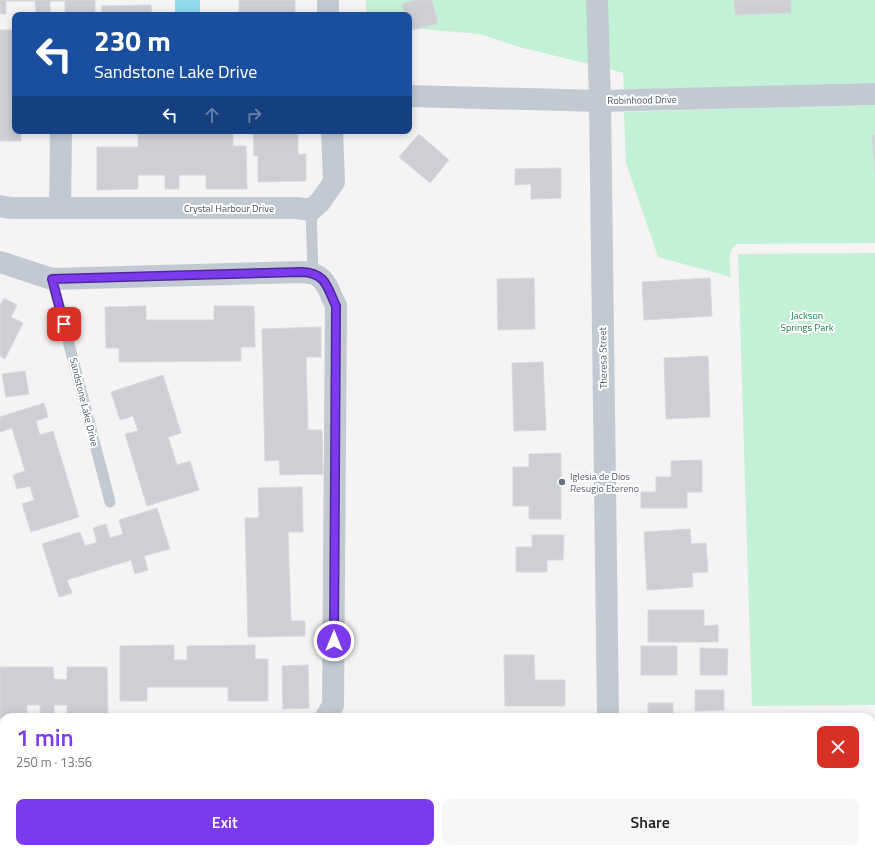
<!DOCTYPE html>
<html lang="en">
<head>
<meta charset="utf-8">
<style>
	:root { --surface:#fff; --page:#f6f6f6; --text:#202124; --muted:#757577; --accent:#7c3aed }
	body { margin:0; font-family:"Titillium Web",sans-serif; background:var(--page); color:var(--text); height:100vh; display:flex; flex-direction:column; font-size:15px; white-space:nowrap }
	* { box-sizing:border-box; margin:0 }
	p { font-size:13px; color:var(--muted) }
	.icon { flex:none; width:22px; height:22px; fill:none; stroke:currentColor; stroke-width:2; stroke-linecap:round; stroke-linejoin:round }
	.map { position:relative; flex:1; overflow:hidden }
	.drawer { position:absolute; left:0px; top:713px; width:875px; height:140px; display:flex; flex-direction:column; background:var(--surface); border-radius:12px 12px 0 0; box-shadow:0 2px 10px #0003 }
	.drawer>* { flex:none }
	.top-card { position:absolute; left:12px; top:12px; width:400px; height:122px; border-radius:8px; box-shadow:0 2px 10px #0003; background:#1a4fa0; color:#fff; overflow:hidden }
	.pin { position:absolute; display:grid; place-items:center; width:34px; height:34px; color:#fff; margin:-17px; border-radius:8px; box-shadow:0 2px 6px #0006 }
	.me { position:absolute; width:44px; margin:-22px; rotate:0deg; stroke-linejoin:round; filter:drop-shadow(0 0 3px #0008) }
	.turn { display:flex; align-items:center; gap:14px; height:84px; padding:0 16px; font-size:18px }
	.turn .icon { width:52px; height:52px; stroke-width:2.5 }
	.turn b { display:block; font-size:28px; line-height:34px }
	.lanes { display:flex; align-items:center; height:38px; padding:0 16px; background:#0003; justify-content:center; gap:20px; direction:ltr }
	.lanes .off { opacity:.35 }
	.round { display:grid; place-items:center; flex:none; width:42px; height:42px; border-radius:8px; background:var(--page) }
	.summary { display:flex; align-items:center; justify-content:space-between; height:68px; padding:0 16px }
	h1 { font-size:24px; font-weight:600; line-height:30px; color:var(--accent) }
	.cta { display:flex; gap:8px; margin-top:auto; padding:8px 16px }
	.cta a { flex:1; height:46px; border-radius:8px; background:var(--accent); color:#fff; font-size:16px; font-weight:600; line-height:46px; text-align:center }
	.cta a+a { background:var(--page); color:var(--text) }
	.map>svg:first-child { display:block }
	.green { fill:#c3f1d5 }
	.water { fill:#90daee }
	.building { fill:#cdcfd5; stroke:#d7d9de }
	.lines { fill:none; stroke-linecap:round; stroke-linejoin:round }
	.service { stroke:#c1cad2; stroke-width:11 }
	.minor { stroke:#c1cad2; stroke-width:22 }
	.route-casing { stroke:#51269a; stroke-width:10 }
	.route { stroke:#7c3aed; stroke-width:7 }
	.worship-dot { fill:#6b7280; stroke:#fff; stroke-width:1.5 }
	.labels { text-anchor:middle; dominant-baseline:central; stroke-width:4; stroke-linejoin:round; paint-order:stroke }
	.street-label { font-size:10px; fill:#4a5661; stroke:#fff }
	.park-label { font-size:10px; fill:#17864f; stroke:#fff }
	.worship-label { font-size:10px; fill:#5b616d; stroke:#fff; text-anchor:start }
</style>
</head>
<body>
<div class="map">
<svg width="875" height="853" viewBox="0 0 875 853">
	<rect width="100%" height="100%" fill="#f5f3f3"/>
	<g class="green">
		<polygon points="366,0 588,0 589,64 519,47 480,34 409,28 409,15 366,15"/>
		<polygon points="607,0 875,0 875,83 624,90 623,73 609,69"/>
		<path d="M875 105V243L738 244C726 249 730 266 731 277L658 257 626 163 624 112Z"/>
		<polygon points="875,253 875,705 752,706 738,254"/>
	</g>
	<rect class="water" x="175" y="0" width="25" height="15"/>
	<g class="building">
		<polygon points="0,0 95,0 95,13 65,13 65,1 50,1 50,14 36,14 35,1 6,1 6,14 0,14"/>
		<rect x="239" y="0" width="56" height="15"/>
		<polygon points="415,0 432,0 438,23 409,31 409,15 405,15 402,4"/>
		<polygon points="734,0 791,0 791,13 735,15"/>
		<polygon points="151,5 152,15 102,15 102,6"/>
		<polygon points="0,30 15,30 15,131 21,131 21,141 0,141"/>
		<polygon points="253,131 298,131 298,155 306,154 306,181 258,182 258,156 254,156"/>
		<polygon points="233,132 233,146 246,146 247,189 206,189 206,175 179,175 179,189 165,189 165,175 138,175 138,189 97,190 97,147 138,147 138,133"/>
		<polygon points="419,134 449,160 430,183 399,157"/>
		<polygon points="872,135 875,135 875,172"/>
		<polygon points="561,168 561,198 531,199 531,184 515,185 515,169"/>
		<polygon points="534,278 535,329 498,330 497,279"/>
		<polygon points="710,278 712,316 644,320 642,282"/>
		<polygon points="4,298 17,305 11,317 23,323 5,359 0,356 0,305"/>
		<polygon points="146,306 146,320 214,320 214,306 254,306 255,347 241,347 241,361 119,362 119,348 106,348 105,307"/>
		<polygon points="321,327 321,357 306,357 308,430 322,430 323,474 280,475 279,460 265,461 262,329"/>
		<polygon points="708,356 710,417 666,419 664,358"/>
		<polygon points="543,362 546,430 514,431 512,363"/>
		<polygon points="25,371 29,394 6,397 2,374"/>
		<polygon points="163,375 181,433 168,437 177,465 190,461 199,490 147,506 125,434 138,431 133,416 120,420 111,392"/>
		<polygon points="44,403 48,417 36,421 40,435 53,431 79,517 31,532 22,504 34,500 30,486 17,489 13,475 25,471 12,428 0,432 0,417"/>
		<polygon points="561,453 561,519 529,519 529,506 513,506 513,467 529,467 529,454"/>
		<polygon points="702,460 702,492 687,492 687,508 641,508 641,492 656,492 656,477 671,477 671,461"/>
		<polygon points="302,487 303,532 288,532 291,621 305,621 305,636 248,637 245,518 259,518 258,488"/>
		<polygon points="157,508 170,549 144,556 148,570 135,574 131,560 67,580 72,593 59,597 42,544 80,532 85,546 97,542 93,528 106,524 110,538 123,534 119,520"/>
		<polygon points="690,529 691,544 706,543 708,572 692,573 693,587 647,590 644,532"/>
		<polygon points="532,535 564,535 563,560 547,560 547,572 516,572 516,547 532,547"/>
		<polygon points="648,610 704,610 704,626 718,625 718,642 648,642"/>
		<polygon points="174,645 174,660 187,660 187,646 255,645 255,659 268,659 268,701 228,701 228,687 147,687 147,701 120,701 120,646"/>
		<rect x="641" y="646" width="36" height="29"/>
		<polygon points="700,648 728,649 727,675 700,675"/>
		<polygon points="504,655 534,655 535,680 565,680 565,706 505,706"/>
		<polygon points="308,665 309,708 283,709 282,666"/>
		<polygon points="0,667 53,667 54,679 67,680 67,667 107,667 108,717 67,717 67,705 54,705 54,717 40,717 40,705 27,705 27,717 0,718"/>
		<polygon points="695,690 724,690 724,710 695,711"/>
		<rect x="648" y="703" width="25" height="14"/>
		<rect x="408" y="849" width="20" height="4"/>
		<polygon points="454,849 454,853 438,853 438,850"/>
		<polygon points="489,849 515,849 515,853 490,853"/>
		<rect x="524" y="849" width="26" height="4"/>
		<rect x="831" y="849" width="28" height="4"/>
	</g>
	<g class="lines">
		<g class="service">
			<polyline points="311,210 313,273"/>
			<polyline points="52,279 110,502"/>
		</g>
		<g class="minor">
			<polyline points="328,0 328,15"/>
			<polyline points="597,0 600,101 608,717"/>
			<polyline points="409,96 600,101 875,94"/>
			<polyline points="61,131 60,208 297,208 311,210 320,202 334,182 332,131"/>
			<polyline points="0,206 10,208 60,208"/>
			<path d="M0 262 52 279 302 272C326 273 327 287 336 306L333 705 326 717"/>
			<polyline points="0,739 4,739"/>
			<polyline points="871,800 875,800"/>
			<polyline points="0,804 4,804"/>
			<polyline points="762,849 762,853"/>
		</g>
	</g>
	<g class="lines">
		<defs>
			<path id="route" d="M64 324 52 279 302 272C326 273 327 287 336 306L334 641"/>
		</defs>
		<use href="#route" class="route-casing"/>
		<use href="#route" class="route"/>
	</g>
	<circle class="worship-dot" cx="562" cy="482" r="4"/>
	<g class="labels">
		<g class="street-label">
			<text transform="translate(642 100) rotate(-1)">Robinhood Drive</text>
			<text x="229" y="208">Crystal Harbour Drive</text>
			<text transform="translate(603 358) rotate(-91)">Theresa Street</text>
			<text transform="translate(84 402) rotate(76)">Sandstone Lake Drive</text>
		</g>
		<g class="park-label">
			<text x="807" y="315">Jackson<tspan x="807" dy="12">Springs Park</tspan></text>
		</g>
		<g class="worship-label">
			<text x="570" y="476">Iglesia de Dios<tspan x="570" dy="12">Resugio Etereno</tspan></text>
		</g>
	</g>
</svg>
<div class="pin" style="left:64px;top:324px;background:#d93025"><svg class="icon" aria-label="arrive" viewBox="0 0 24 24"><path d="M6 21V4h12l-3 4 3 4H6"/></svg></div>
<svg class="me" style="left:334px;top:641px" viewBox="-20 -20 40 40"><circle r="17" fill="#7c3aed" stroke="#fff" stroke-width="3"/><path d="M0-11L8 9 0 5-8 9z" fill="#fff"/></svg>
<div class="top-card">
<div class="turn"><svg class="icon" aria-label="left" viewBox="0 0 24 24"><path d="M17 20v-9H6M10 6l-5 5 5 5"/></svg><div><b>230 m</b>Sandstone Lake Drive</div></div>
<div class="lanes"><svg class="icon" aria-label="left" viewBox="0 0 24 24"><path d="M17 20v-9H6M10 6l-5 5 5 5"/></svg><svg class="icon off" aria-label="ahead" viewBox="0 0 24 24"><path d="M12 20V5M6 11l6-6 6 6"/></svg><svg class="icon off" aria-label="right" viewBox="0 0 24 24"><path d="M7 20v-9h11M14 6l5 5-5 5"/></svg></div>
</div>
<section class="drawer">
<div class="summary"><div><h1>1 min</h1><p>250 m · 13:56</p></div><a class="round" style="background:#d93025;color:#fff"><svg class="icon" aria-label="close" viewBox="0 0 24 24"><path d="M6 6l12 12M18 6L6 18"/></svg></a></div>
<div class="cta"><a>Exit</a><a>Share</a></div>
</section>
</div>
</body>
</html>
